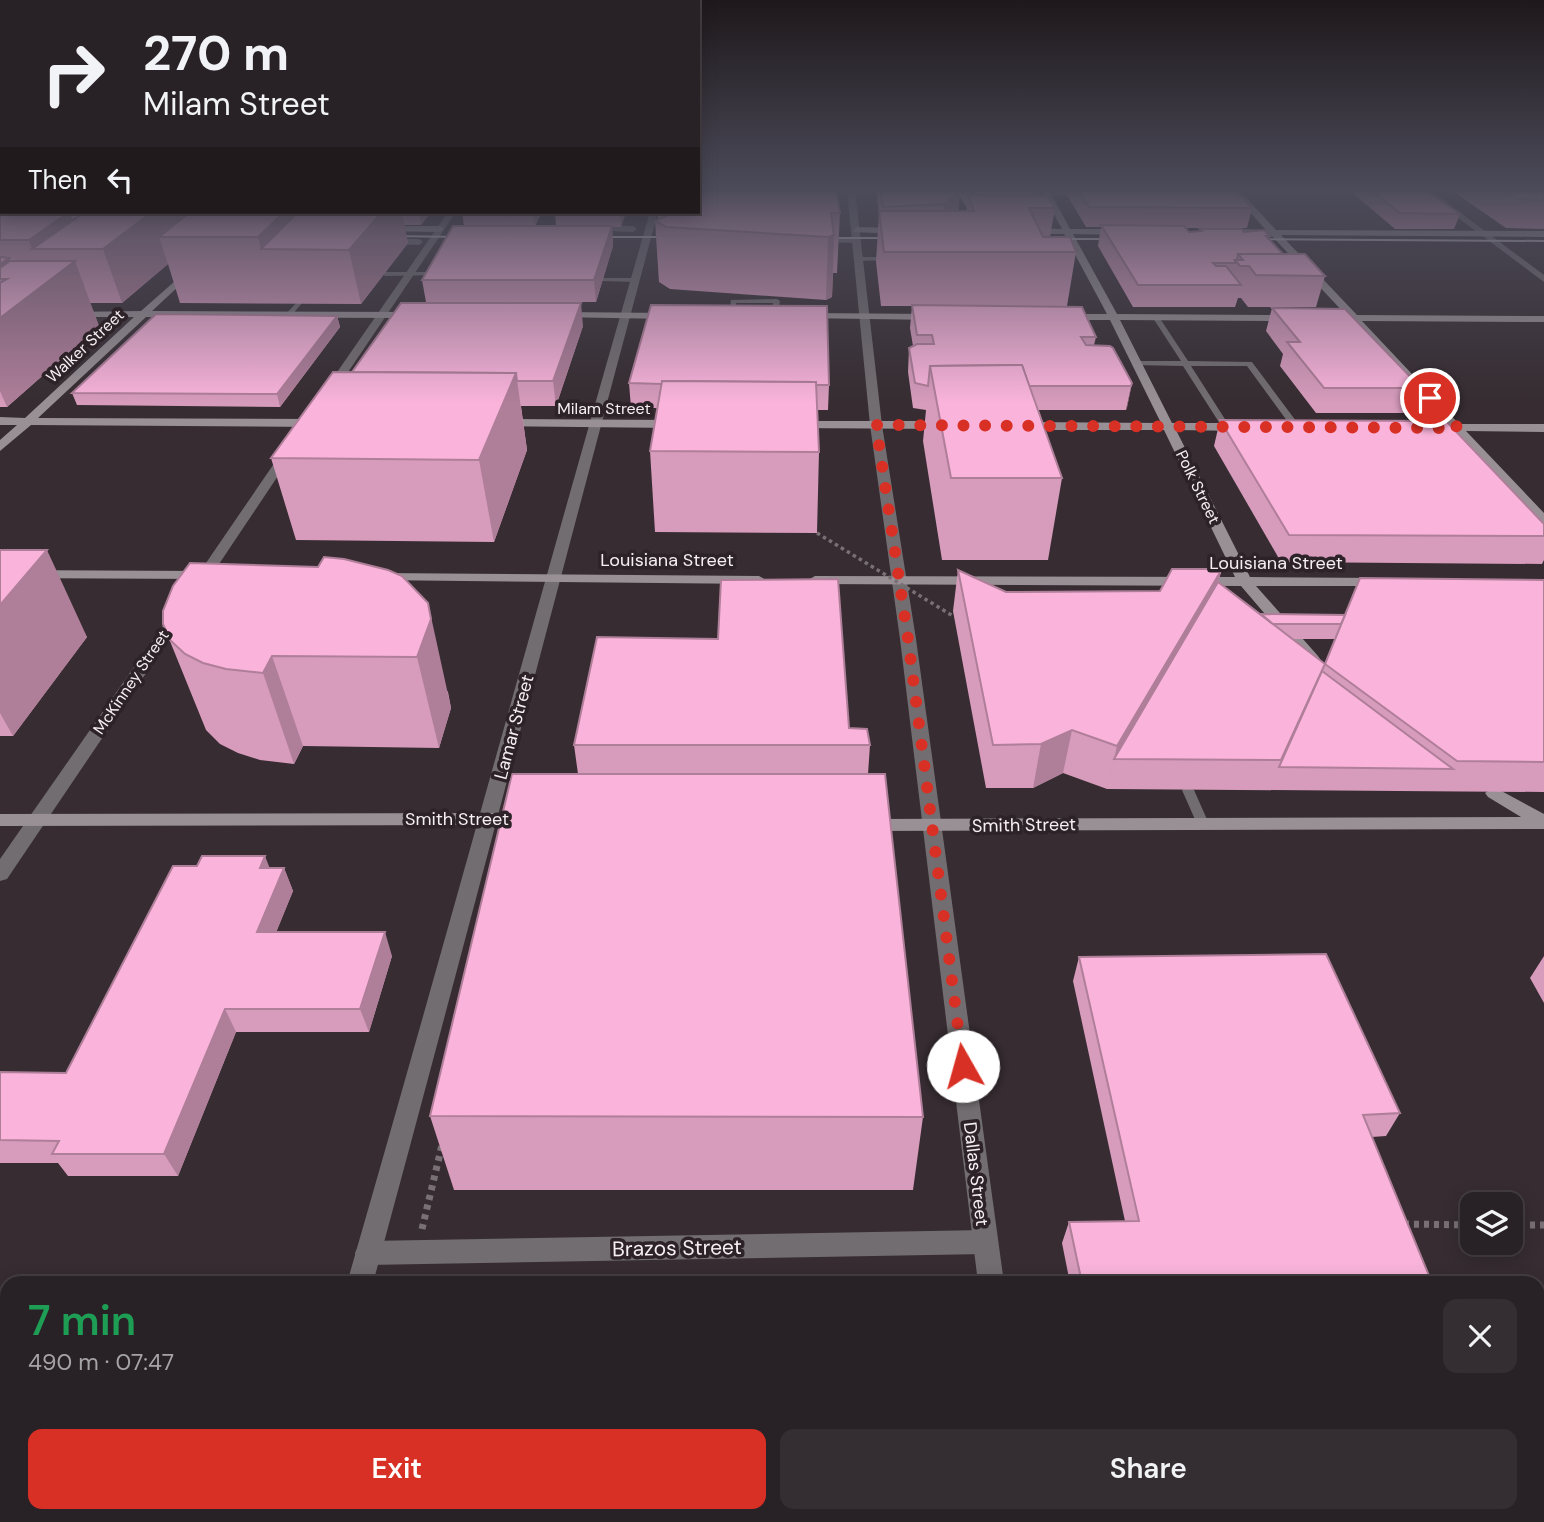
<!DOCTYPE html>
<html lang="en">
<head>
<meta charset="utf-8">
<style>
	:root { --surface:#282125; --page:#342e32; --text:#f1f3f6; --muted:#a5a3a7; --line:#443e42; --accent:#d93025 }
	body { margin:0; font-family:"DM Sans",sans-serif; background:var(--page); color:var(--text); height:100vh; display:flex; flex-direction:column; font-size:26px; white-space:nowrap }
	* { box-sizing:border-box; margin:0 }
	p { font-size:23px; color:var(--muted) }
	.icon { flex:none; width:38px; height:38px; fill:none; stroke:currentColor; stroke-width:2; stroke-linecap:round; stroke-linejoin:round }
	.map { position:relative; flex:1; overflow:hidden }
	.details { position:absolute; left:0px; top:1276px; width:1545px; height:247px; display:flex; flex-direction:column; background:var(--surface); border-radius:21px 21px 0 0; box-shadow:0 4px 18px #0003,0 0 0 2px var(--line) }
	.details>* { flex:none }
	.top-card { position:absolute; left:0px; top:0px; width:700px; height:214px; box-shadow:0 4px 18px #0003,0 0 0 2px var(--line); background:#282125; color:var(--text); overflow:hidden }
	.controls { position:absolute; left:1460px; top:1192px; display:grid; gap:14px }
	.controls a { display:grid; place-items:center; width:63px; height:63px; border-radius:14px; background:var(--surface); box-shadow:0 4px 18px #0003,0 0 0 2px var(--line); font-size:35px }
	.pin { position:absolute; display:grid; place-items:center; width:60px; height:60px; color:#fff; margin:-30px; border:4px solid #fff; border-radius:50%; box-shadow:0 2px 7px #0007 }
	.me { position:absolute; width:77px; margin:-38px; rotate:353deg; stroke-linejoin:round; filter:drop-shadow(0 0 5px #0008) }
	.turn { display:flex; align-items:center; gap:24px; height:147px; padding:0 28px; font-size:32px }
	.turn .icon { width:91px; height:91px; stroke-width:2.5 }
	.turn b { display:block; font-size:49px; line-height:60px }
	.then { display:flex; align-items:center; height:66px; padding:0 28px; background:#0003; gap:14px; font-size:26px }
	.round { display:grid; place-items:center; flex:none; width:74px; height:74px; border-radius:14px; background:var(--page) }
	.summary { display:flex; align-items:center; justify-content:space-between; height:119px; padding:0 28px }
	h1 { font-size:42px; font-weight:600; line-height:52px; color:#1e9e55 }
	.cta { display:flex; gap:14px; margin-top:auto; padding:14px 28px }
	.cta a { flex:1; height:80px; border-radius:14px; background:var(--accent); color:#fff; font-size:28px; font-weight:600; line-height:80px; text-align:center }
	.cta a+a { background:var(--page); color:var(--text) }
	.map>svg:first-child { display:block }
	.lines { fill:none; stroke-linecap:round; stroke-linejoin:round }
	.path { stroke:#797075; stroke-width:7; stroke-dasharray:5 5; stroke-linecap:butt }
	.service { fill:#726d70; fill-rule:evenodd }
	.pedestrian { fill:#726d70; fill-rule:evenodd }
	.minor { fill:#726d70; fill-rule:evenodd }
	.tertiary { fill:#726d70; fill-rule:evenodd }
	.secondary { fill:#989094; fill-rule:evenodd }
	.tram { stroke:#ccc4c8; stroke-width:2 }
	.path-bridge { stroke:#797075; stroke-width:3.5; stroke-dasharray:3.5 3.5; stroke-linecap:butt }
	.wall { fill:#d79bbc; fill-rule:evenodd }
	.shaded-wall { fill:#af7e99 }
	.building { fill:#fab4db; stroke:#af7e99; stroke-width:2 }
	.route { stroke:#d93025; stroke-width:12; stroke-dasharray:0 21.6 }
	.labels { text-anchor:middle; dominant-baseline:central; stroke-width:7; stroke-linejoin:round; paint-order:stroke }
	.far-street-label { font-size:16px; fill:#f5eef2; stroke:#2c2227 }
	.street-label { font-size:18px; fill:#f5eef2; stroke:#2c2227 }
	.near-street-label { font-size:21px; fill:#f5eef2; stroke:#2c2227 }
</style>
</head>
<body>
<div class="map">
<svg width="1544" height="1522" viewBox="0 0 1544 1522">
	<rect width="100%" height="100%" fill="#362c31"/>
	<g class="lines">
		<g class="path">
			<polyline points="1404,1224 1472,1225"/>
			<polyline points="1510,1225 1544,1225"/>
			<polyline points="422,1229 442,1145"/>
			<polyline points="348,1522 350,1516"/>
			<polyline points="1057,1522 1063,1516"/>
		</g>
		<g class="service">
			<polygon points="1066,192 1068,195 1047,196 1044,194"/>
			<polygon points="890,257 893,259 892,260 859,261 856,259 859,257"/>
			<polygon points="440,272 443,274 442,275 385,276 382,274 385,272"/>
			<polygon points="603,278 635,278 638,280 635,282 601,281 601,279"/>
			<polygon points="777,299 780,301 777,317 771,316 773,303 736,303 737,316 733,318 729,316 731,300"/>
			<polygon points="297,302 302,303 291,316 287,316 285,315"/>
			<polygon points="1155,317 1159,317 1188,361 1252,362 1299,425 1299,429 1293,429 1247,366 1191,366 1230,427 1226,430 1222,427 1183,366 1133,365 1132,363 1136,361 1181,361 1153,318"/>
			<polygon points="1188,786 1194,790 1209,824 1208,827 1198,827 1197,824 1182,790"/>
			<polygon points="1173,1516 1194,1516 1196,1522 1174,1522"/>
			<polygon points="1256,1516 1279,1516 1282,1522 1259,1522"/>
		</g>
		<g class="pedestrian">
			<polygon points="587,225 633,226 637,229 633,232 584,230"/>
			<polygon points="817,237 857,237 861,240 857,243 814,242 813,240"/>
			<polygon points="386,239 419,239 423,242 419,245 383,244 383,240"/>
		</g>
		<polygon class="minor" points="985,1230 994,1233 998,1242 994,1251 985,1254 368,1265 359,1262 355,1253 359,1244 368,1241"/>
		<g class="tertiary">
			<polygon points="847,190 855,190 882,425 916,639 1004,1283 978,1283 900,639 870,425"/>
			<polygon points="1421,190 1430,190 1544,275 1544,282"/>
			<polygon points="448,212 456,212 334,393 326,393 324,391"/>
			<path d="M650 212H658C562 569 470 926 373 1283H347C450 926 547 569 650 212Z"/>
			<polygon points="288,448 294,452 207,582 200,586 195,585 193,582 284,449"/>
			<polygon points="178,609 186,614 7,879 0,881 0,859 173,611"/>
			<polygon points="282,1516 312,1516 310,1522 280,1522"/>
			<polygon points="1005,1516 1035,1516 1036,1522 1006,1522"/>
		</g>
		<g class="secondary">
			<polygon points="1041,190 1049,190 1070,229 1122,229 1126,232 1122,235 1073,234 1117,314 1292,315 1297,318 1292,321 1120,320 1172,423 1242,423 1248,427 1242,431 1176,430 1250,577 1382,578 1389,582 1382,586 1256,586 1318,656 1320,659 1318,662 1306,662 1241,586 815,584 808,580 815,576 1235,577 1164,430 1022,430 1016,426 1022,422 1161,423 1110,320 1065,320 1060,317 1065,314 1107,314 1064,234 1027,234 1023,231 1027,228 1062,229"/>
			<polygon points="1230,190 1239,190 1276,230 1544,231 1544,237 1281,235 1357,315 1544,316 1544,322 1362,321 1459,424 1544,424 1544,432 1466,431 1544,513 1544,525 1539,524 1453,431 1424,430 1424,424 1446,424 1351,321 1327,320 1327,316 1346,315 1271,235 1241,234 1244,229 1266,230"/>
			<polygon points="381,226 440,226 444,229 440,232 378,231"/>
			<polygon points="856,227 901,228 905,231 901,234 853,232"/>
			<polygon points="192,266 197,269 195,271 152,311 414,312 419,315 414,318 146,317 38,418 318,419 324,423 318,427 31,425 0,451 0,440 17,425 0,425 0,417 25,418 134,317 71,317 67,316 67,312 141,311"/>
			<polygon points="561,312 669,313 674,316 669,319 557,317 557,313"/>
			<polygon points="806,313 935,314 940,317 935,320 802,318 801,316"/>
			<polygon points="500,419 675,420 681,424 675,428 496,426 494,423"/>
			<polygon points="794,421 948,421 954,425 948,429 790,428 790,422"/>
			<polygon points="0,570 203,571 210,575 203,579 0,578"/>
			<polygon points="378,573 759,576 766,580 759,584 373,580 371,577 373,574"/>
			<polygon points="1494,787 1544,814 1544,829 868,831 861,830 859,825 861,820 868,819 1521,817 1488,797 1485,793"/>
			<polygon points="525,813 532,814 534,819 532,824 525,825 0,826 0,814"/>
		</g>
		<g class="tram">
			<polyline points="388,236 465,237"/>
			<polyline points="591,237 675,237"/>
			<polyline points="819,238 896,238"/>
			<polyline points="1050,239 1116,239"/>
			<polyline points="1249,239 1544,241"/>
		</g>
		<polyline class="path-bridge" points="817,533 953,616"/>
	</g>
	<g class="wall">
		<polygon points="0,190 2,212 431,212 421,225 404,225 408,243 361,304 180,303 168,264 122,303 90,303 99,326 7,407 0,407"/>
		<path d="M876 190H955L956 192H957V190H1036L1039 195 1055 208 1050 237 1076 252 1067 306H975L1096 337 1094 345 1132 383 1126 410H1038L1062 478 1048 560H942L923 441 926 410 913 408 908 372 909 348 913 346 910 328 912 306H881L876 262 879 212ZM959 195 967 208 966 211H958Z"/>
		<polygon points="1064,190 1235,190 1252,208 1247,228 1186,228 1189,232 1200,231 1200,229 1244,232 1270,236 1269,239 1283,254 1325,276 1316,307 1248,307 1241,298 1238,298 1235,307 1133,307 1098,246 1101,227 1086,227"/>
		<polygon points="1355,190 1425,190 1460,214 1454,229 1395,229 1354,194"/>
		<polygon points="1451,190 1544,190 1544,229 1506,228"/>
		<polygon points="462,212 542,212 535,226 556,226 555,212 626,212 621,227 612,227 613,246 596,302 426,302 422,280 464,226"/>
		<polygon points="657,212 840,213 837,273 833,273 832,297 826,300 670,289 659,282 655,221 658,220"/>
		<polygon points="1272,308 1421,388 1412,413 1316,413 1280,366 1283,354 1266,331"/>
		<polygon points="337,316 340,327 280,407 77,405 72,393"/>
		<polygon points="583,326 556,406 521,406 527,450 494,542 296,540 271,458 352,372"/>
		<polygon points="629,383 829,385 828,410 817,410 819,452 817,533 655,532 650,451 657,408 631,408"/>
		<polygon points="1220,420 1544,524 1544,560 1542,564 1281,562 1214,446"/>
		<polygon points="0,550 87,637 13,736 0,736"/>
		<polygon points="344,559 448,692 451,708 439,748 303,746 294,764 260,760 238,753 220,744 206,730 163,624"/>
		<path d="M1222 569 1218 582 1261 614 1345 615 1544 580V792L1107 789 1063 773 1033 788H986L953 611 958 570 1006 592 1160 591ZM1292 639H1335L1325 664Z"/>
		<polygon points="849,728 870,745 868,774 923,1117 913,1190 454,1190 430,1116 578,774 574,745"/>
		<polygon points="197,866 284,868 293,891 276,932 392,956 369,1032 236,1032 178,1176 68,1176 58,1163 0,1163 0,1072 66,1073"/>
		<polygon points="1544,956 1544,1003 1530,978"/>
		<polygon points="1079,957 1400,1113 1386,1136 1372,1137 1432,1283 1070,1283 1062,1243 1069,1222 1125,1221 1073,981"/>
		<polygon points="1313,1516 1538,1516 1544,1522 1315,1522"/>
	</g>
	<g class="shaded-wall">
		<polygon points="960,192 958,211 942,224 944,204"/>
		<polygon points="2,208 2,212 181,212 189,237 159,237 168,264 122,303 103,249 32,249 29,240 12,240 0,211"/>
		<polygon points="284,212 321,212 261,249 258,237"/>
		<polygon points="382,212 402,212 408,243 361,304 349,250"/>
		<polygon points="419,212 431,212 421,225"/>
		<polygon points="533,212 542,212 534,226"/>
		<polygon points="620,212 626,212 621,227"/>
		<polygon points="612,226 613,246 596,302 594,280"/>
		<polygon points="834,235 832,297 826,300 828,237"/>
		<polygon points="9,258 26,299 75,261 99,326 7,407 0,391 0,318 7,279 0,279 0,264"/>
		<polygon points="581,303 583,326 556,406 553,381"/>
		<polygon points="337,316 340,327 280,407 277,394"/>
		<polygon points="516,373 527,450 494,542 479,460"/>
		<polygon points="1132,383 1127,408 1126,410 1131,386"/>
		<polygon points="47,550 87,637 13,736 0,713 0,605"/>
		<polygon points="1222,569 1210,610 1114,759 1107,789 1117,746"/>
		<polygon points="428,603 451,708 439,748 417,657"/>
		<polygon points="272,656 303,746 294,764 263,673"/>
		<polygon points="1072,730 1063,773 1033,788 1041,744"/>
		<polygon points="265,856 274,879 260,868"/>
		<polygon points="284,868 293,891 267,955 257,932"/>
		<polygon points="385,932 392,956 369,1032 360,1009"/>
		<polygon points="225,1009 236,1032 178,1176 164,1154"/>
		<polygon points="146,1516 170,1516 175,1521 174,1522 144,1522"/>
	</g>
	<g class="building">
		<polygon points="0,190 2,190 2,208 0,209"/>
		<polygon points="698,190 836,190 840,213 831,213 834,235 828,237 666,227 655,221 674,212 698,212"/>
		<polygon points="880,190 955,190 956,192 960,192 944,204 883,207"/>
		<polygon points="970,190 1036,190 1039,195 972,195"/>
		<polygon points="1078,190 1235,190 1252,208 1089,207"/>
		<polygon points="1371,190 1425,190 1460,214 1400,213"/>
		<polygon points="1503,190 1544,190 1544,200 1517,199"/>
		<polygon points="968,195 1048,196 1055,208 1029,208 1043,237 1070,237 1076,252 884,252 879,211 974,211"/>
		<polygon points="0,212 69,212 29,240 0,240"/>
		<polygon points="64,212 85,212 72,221 69,212"/>
		<polygon points="85,212 152,212 103,249 32,249"/>
		<polygon points="190,212 284,212 258,237 159,237"/>
		<polygon points="298,212 382,212 349,250 261,249"/>
		<polygon points="1101,225 1184,226 1189,232 1202,231 1200,229 1242,229 1244,232 1264,230 1270,236 1266,236 1283,254 1238,254 1237,260 1235,260 1235,263 1213,263 1216,266 1226,266 1241,285 1138,285"/>
		<polygon points="453,226 612,226 594,280 422,280"/>
		<polygon points="1238,254 1305,254 1325,276 1256,275 1249,266 1240,266 1235,260 1243,260"/>
		<polygon points="0,257 9,258 0,264"/>
		<polygon points="10,261 75,261 0,318 0,283 7,279 0,279 0,268"/>
		<polygon points="401,303 581,303 553,381 517,381 516,373 352,372"/>
		<polygon points="651,305 827,306 829,385 816,385 816,382 662,381 662,384 629,383"/>
		<polygon points="912,305 1082,307 1096,337 1081,337 1086,345 1110,346 1113,348 1132,383 1131,386 1029,386 1022,365 930,366 928,386 915,383 909,348 917,344 934,344 932,335 917,335"/>
		<polygon points="1272,308 1345,309 1421,388 1324,388 1287,342 1300,342"/>
		<polygon points="156,314 337,316 277,394 72,393"/>
		<polygon points="1022,365 1062,478 951,478 930,366"/>
		<polygon points="333,372 516,373 479,460 271,458"/>
		<polygon points="662,381 816,382 819,452 650,451"/>
		<polygon points="1220,420 1446,421 1544,524 1544,536 1289,535"/>
		<polygon points="0,550 47,550 0,605"/>
		<polygon points="324,557 344,559 388,570 402,576 428,603 431,619 417,657 272,656 263,673 226,669 203,663 185,654 170,640 163,624 163,611 173,586 190,563 318,567"/>
		<polygon points="1172,569 1222,569 1117,746 1072,730 1041,744 993,745 958,570 1006,592 1160,591"/>
		<polygon points="1360,578 1544,580 1544,762 1457,761 1325,664"/>
		<polygon points="838,579 849,728 867,729 870,745 574,745 597,637 718,639 721,580"/>
		<polygon points="1218,582 1325,664 1281,760 1114,759"/>
		<polygon points="1261,614 1345,615 1341,624 1273,624"/>
		<polygon points="1322,671 1453,769 1279,767"/>
		<polygon points="512,774 885,774 923,1117 430,1116"/>
		<polygon points="202,856 265,856 260,868 284,868 257,932 385,932 360,1009 225,1009 164,1154 52,1154 59,1141 0,1140 0,1072 66,1073 173,866 197,866"/>
		<polygon points="1326,954 1400,1113 1363,1115 1432,1283 1082,1283 1069,1222 1139,1221 1079,957"/>
		<polygon points="0,1319 7,1320 7,1516 146,1516 144,1522 0,1522"/>
		<polygon points="1538,1378 1544,1379 1544,1522 1337,1522 1335,1516 1538,1516"/>
		<polygon points="368,1516 885,1516 918,1522 366,1522"/>
	</g>
	<linearGradient id="sky" x2="0" y2="1"><stop stop-color="#1e181b"/><stop offset="0.47" stop-color="#4c4b5a"/><stop offset="1" stop-color="#4c4b5a" stop-opacity="0"/></linearGradient>
	<rect width="1544" height="403" fill="url(#sky)"/>
	<g class="lines">
		<polyline class="route" points="963,1066 908,639 876,425 1458,428 1430,398"/>
	</g>
	<g class="labels">
		<g class="far-street-label">
			<text transform="translate(85 346) rotate(-43)">Walker Street</text>
			<text x="604" y="408">Milam Street</text>
			<text transform="translate(1198 487) rotate(64)">Polk Street</text>
			<text transform="translate(131 682) rotate(-56)">McKinney Street</text>
		</g>
		<g class="street-label">
			<text x="667" y="560">Louisiana Street</text>
			<text x="1276" y="563">Louisiana Street</text>
			<text transform="translate(514 727) rotate(-75)">Lamar Street</text>
			<text x="457" y="819">Smith Street</text>
			<text transform="translate(1024 825) rotate(-1)">Smith Street</text>
			<text transform="translate(976 1174) rotate(83)">Dallas Street</text>
		</g>
		<g class="near-street-label">
			<text transform="translate(677 1248) rotate(-1)">Brazos Street</text>
		</g>
	</g>
</svg>
<div class="controls">
<a><svg class="icon" aria-label="layers" viewBox="0 0 24 24"><path d="M12 4l9 5-9 5-9-5zM3 14l9 5 9-5"/></svg></a>
</div>
<div class="pin" style="left:1430px;top:398px;background:#d93025"><svg class="icon" aria-label="arrive" viewBox="0 0 24 24"><path d="M6 21V4h12l-3 4 3 4H6"/></svg></div>
<svg class="me" style="left:963px;top:1066px" viewBox="-20 -20 40 40"><circle r="19" fill="#fff"/><path d="M0-13L10 11 0 6-10 11z" fill="#d93025"/></svg>
<div class="top-card">
<div class="turn"><svg class="icon" aria-label="right" viewBox="0 0 24 24"><path d="M7 20v-9h11M14 6l5 5-5 5"/></svg><div><b>270 m</b>Milam Street</div></div>
<div class="then">Then<svg class="icon" aria-label="left" viewBox="0 0 24 24"><path d="M17 20v-9H6M10 6l-5 5 5 5"/></svg></div>
</div>
<section class="details">
<div class="summary"><div><h1>7 min</h1><p>490 m · 07:47</p></div><a class="round"><svg class="icon" aria-label="close" viewBox="0 0 24 24"><path d="M6 6l12 12M18 6L6 18"/></svg></a></div>
<div class="cta"><a>Exit</a><a>Share</a></div>
</section>
</div>
</body>
</html>
